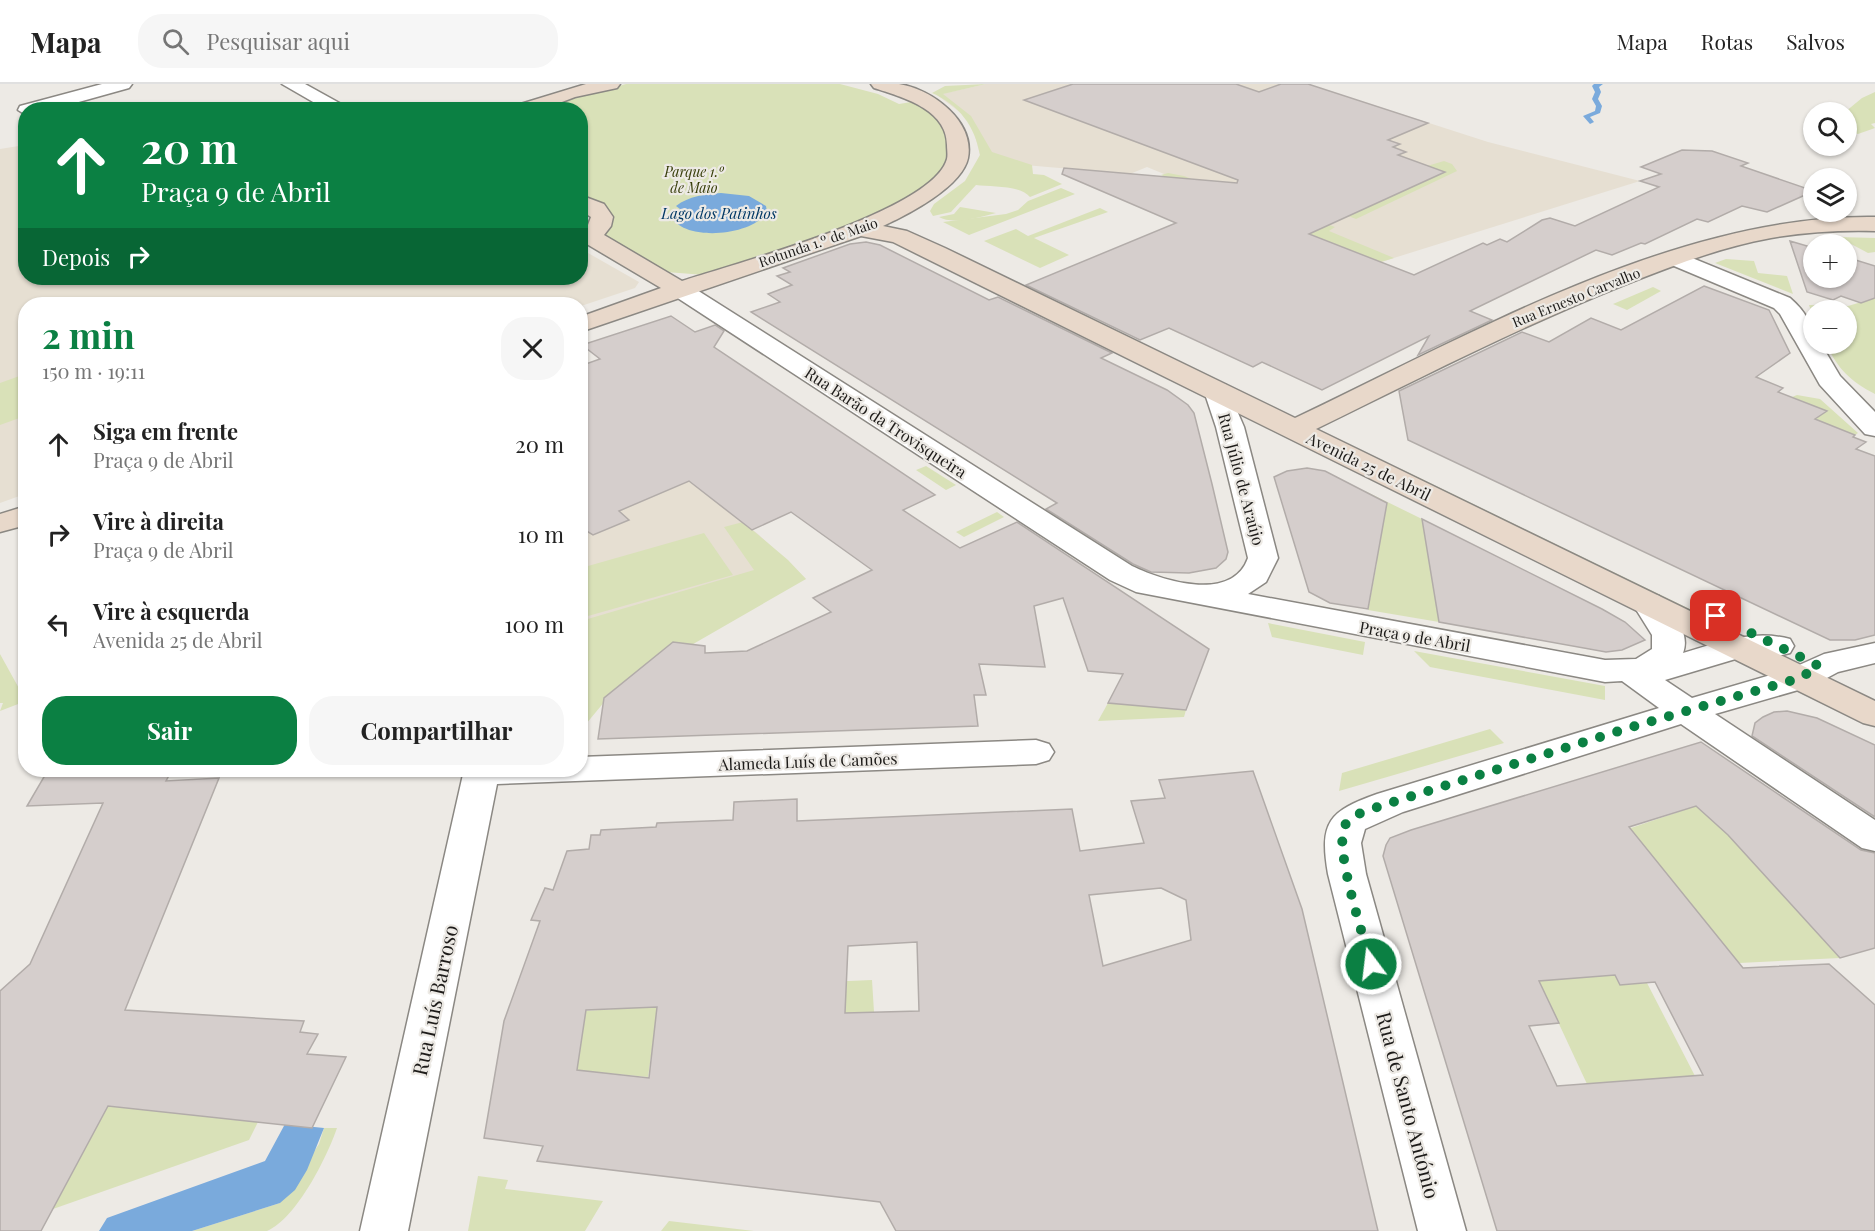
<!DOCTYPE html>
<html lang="pt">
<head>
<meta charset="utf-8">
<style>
	:root { --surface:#fff; --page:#f6f6f6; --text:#222; --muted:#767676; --line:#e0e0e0; --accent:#0b8043 }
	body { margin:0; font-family:"Playfair Display",serif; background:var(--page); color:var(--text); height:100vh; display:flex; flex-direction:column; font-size:22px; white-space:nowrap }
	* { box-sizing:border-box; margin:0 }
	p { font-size:20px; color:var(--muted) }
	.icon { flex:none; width:33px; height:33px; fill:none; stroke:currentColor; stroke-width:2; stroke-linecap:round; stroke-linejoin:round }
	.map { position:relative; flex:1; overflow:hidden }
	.drawer { position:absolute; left:18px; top:213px; width:570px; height:480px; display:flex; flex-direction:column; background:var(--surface); border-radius:24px; box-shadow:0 2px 4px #0004 }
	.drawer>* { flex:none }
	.guide { position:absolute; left:18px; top:18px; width:570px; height:183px; border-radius:24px; box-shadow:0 2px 4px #0004; background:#0b8043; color:#fff; overflow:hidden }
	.fabs { position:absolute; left:1803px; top:18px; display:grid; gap:12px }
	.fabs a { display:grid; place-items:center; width:54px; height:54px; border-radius:50%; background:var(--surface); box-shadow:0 2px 4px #0004; font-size:30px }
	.pin { position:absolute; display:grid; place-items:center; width:51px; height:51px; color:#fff; margin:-26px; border-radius:12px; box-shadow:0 3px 9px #0006 }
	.me { position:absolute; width:66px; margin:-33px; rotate:345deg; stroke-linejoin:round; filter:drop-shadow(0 0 4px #0008) }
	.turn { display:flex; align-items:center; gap:21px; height:126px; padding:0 24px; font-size:27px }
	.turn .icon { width:78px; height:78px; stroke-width:2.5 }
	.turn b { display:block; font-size:42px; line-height:51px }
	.then { display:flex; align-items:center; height:57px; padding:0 24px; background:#0003; gap:12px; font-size:22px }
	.round { display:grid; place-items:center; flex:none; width:63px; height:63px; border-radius:24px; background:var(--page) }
	.summary { display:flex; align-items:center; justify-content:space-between; height:102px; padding:0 24px }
	h1 { font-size:36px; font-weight:700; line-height:45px; color:var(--accent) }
	.action { display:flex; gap:12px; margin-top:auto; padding:12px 24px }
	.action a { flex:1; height:69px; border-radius:24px; background:var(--accent); color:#fff; font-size:24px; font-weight:700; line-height:69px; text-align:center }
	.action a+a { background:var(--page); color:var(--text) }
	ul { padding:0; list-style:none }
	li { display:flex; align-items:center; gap:18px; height:90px; padding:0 24px }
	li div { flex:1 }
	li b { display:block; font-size:22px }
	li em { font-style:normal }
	header { display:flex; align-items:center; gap:36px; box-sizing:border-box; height:84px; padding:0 30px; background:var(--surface); border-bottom:2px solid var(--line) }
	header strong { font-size:28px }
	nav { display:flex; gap:33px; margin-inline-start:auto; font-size:21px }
	.search { width:420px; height:54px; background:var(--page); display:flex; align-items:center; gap:15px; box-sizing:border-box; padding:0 21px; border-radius:24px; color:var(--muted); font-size:22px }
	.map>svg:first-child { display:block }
	.built { fill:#e6dfd2 }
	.green { fill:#d9e1b8 }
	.water { fill:#7aaadc }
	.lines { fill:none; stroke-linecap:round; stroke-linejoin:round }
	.stream { fill:#7aaadc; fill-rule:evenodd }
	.building { fill:#d5cecc; stroke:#b2aca9; stroke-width:1.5; fill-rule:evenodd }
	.street-casing { stroke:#8b8883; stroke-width:3 }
	.secondary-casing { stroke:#8b8883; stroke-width:3 }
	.street { fill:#fff; fill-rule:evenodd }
	.secondary { fill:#e8d8ca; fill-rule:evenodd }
	.route { stroke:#0b8043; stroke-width:10; stroke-dasharray:0 18 }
	.labels { text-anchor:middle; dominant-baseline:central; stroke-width:4.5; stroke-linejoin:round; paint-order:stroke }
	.far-park-label { font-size:14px; font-style:italic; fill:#373d09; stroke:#edeae5 }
	.far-street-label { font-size:14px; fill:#1d1b19; stroke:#edeae5 }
	.far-water-label { font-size:15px; font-style:italic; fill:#003764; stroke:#edeae5 }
	.street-label { font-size:16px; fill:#1d1b19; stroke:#edeae5 }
	.near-street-label { font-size:20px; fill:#1d1b19; stroke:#edeae5 }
</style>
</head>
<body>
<header>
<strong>Mapa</strong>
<div class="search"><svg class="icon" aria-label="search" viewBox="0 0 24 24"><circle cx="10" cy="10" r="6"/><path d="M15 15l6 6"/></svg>Pesquisar aqui</div>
<nav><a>Mapa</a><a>Rotas</a><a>Salvos</a></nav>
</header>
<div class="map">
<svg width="1875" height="1147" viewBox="0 0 1875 1147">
	<rect width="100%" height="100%" fill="#edeae5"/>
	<g class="built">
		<polygon points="986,0 1308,0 1488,58 1640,97 1381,178 1365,172 1264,211 1182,251 1167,244 1318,153 1147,83 1120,94 1106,88 977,77 980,71 973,44 965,32 937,11"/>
		<polygon points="25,61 26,194 580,194 581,165 639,198 635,204 581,222 26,220 25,410 0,419 0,65"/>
		<polygon points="595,323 758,450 806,495 581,548 581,329"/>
	</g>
	<g class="green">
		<polygon points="626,0 840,0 878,10 899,20 917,17 942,36 954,69 927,106 855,140 705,191 666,188 603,152 581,113 580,26 532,26"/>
		<path d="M986 0 943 10 971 32 992 68 1032 81 1033 90 1044 91 1062 100 1030 113C1020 101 991 103 976 101L951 128 933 132 930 127 934 120 965 97 980 71C975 42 959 21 932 9L945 2Z"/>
		<polygon points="1875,8 1875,39 1871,40 1875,44 1858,50 1847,47 1845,28 1862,14"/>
		<polygon points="1444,77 1452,80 1457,87 1356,135 1348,132 1444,88 1427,82"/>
		<polygon points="1168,89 1184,92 1303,138 1318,137 1335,143 1329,147 1394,174 1352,187 1365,172 1161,91"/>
		<polygon points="1061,104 1075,110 969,151 943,138 1006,130 1018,126 1028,117"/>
		<path d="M960 123 996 129C982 133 952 141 939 133L954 130Z"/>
		<polygon points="1100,124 1108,128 1034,154 1069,171 1040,184 984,157 1016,145 1028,152"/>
		<polygon points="1838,153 1875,154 1875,168 1868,169"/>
		<polygon points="1726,175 1754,177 1758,189 1787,192 1793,210 1715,179"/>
		<polygon points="1653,203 1661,207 1627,226 1613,220"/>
		<path d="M1875 214V310C1850 297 1838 285 1826 260H1846V226H1814L1813 232 1809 221 1848 222Z"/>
		<polygon points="25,290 25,332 0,341 0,299"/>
		<polygon points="1797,311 1820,315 1858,349 1855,351 1815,335 1826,327 1792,313"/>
		<polygon points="926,382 956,401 946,406 916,386"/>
		<polygon points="1401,385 1735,547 1739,550 1735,554 1394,389"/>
		<polygon points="1365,407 1422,435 1439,538 1368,526 1377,479"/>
		<polygon points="997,428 1004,433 964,453 956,448"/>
		<polygon points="743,438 788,476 806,495 615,605 581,646 581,537 754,486 724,443"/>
		<polygon points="704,449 733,491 588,532 581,519 581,484"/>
		<polygon points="1268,539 1365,558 1363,571 1272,553"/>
		<polygon points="1414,567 1605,602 1605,616 1430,583"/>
		<polygon points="0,570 26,617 0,627 3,619 0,619"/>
		<polygon points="1108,619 1186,626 1184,633 1098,637"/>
		<polygon points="1490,645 1504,659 1339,707 1342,689"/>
		<polygon points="1696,722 1875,786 1804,832 1840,874 1739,879 1628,745"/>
		<polygon points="1612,885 1620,901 1647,899 1695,992 1587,1000 1539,897"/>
		<polygon points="872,896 874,928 656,937 648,993 575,986 584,927 617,925 623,907"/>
		<polygon points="108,1022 258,1038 249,1056 53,1125"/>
		<path d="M324 1044H337C327 1073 297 1134 267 1147 256 1147 206 1147 192 1147L280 1119 319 1060Z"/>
		<polygon points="478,1092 508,1096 505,1105 603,1117 585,1147 468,1147"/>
		<polygon points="669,1137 754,1147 661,1147"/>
	</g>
	<g class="water">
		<path d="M721 109 749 112 766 122 767 128C753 152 683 159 670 131L680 125 676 122C689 112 705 110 721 109Z"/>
		<polygon points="285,1040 324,1044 307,1086 295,1106 280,1119 192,1147 99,1147 107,1134 265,1077"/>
	</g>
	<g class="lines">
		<polygon class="stream" points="1594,0 1603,0 1599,3 1601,8 1598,15 1602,22 1600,29 1590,33 1594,38 1590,40 1583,32 1595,27 1596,22 1592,15 1595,8 1592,2"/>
	</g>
	<g class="building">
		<polygon points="1073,0 1236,0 1259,8 1281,0 1308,0 1428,39 1388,56 1400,60 1393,63 1406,68 1398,71 1445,88 1309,150 1414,191 1483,159 1487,161 1500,155 1507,158 1542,136 1550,134 1575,142 1659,103 1640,97 1661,90 1641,83 1682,66 1712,67 1748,79 1741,82 1814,107 1767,128 1742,122 1708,138 1697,135 1645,160 1641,159 1612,171 1596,166 1470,227 1492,236 1418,271 1429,252 1322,306 1262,278 1253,283 1169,244 1140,256 1026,201 1176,139 1062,90 1064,84 1237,99 1238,96 1024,16"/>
		<polygon points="1790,157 1814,164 1814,194 1846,194 1846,173 1875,182 1875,214 1861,219 1841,212 1833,216 1807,208"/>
		<polygon points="866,158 880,161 989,216 998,213 1112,269 1101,274 1167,306 1188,321 1194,329 1212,400 1228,468 1226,475 1216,484 1189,489 1151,488 1133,480 1046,425 1057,419 751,228 780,218 768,210 792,201 777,192 790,188 783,184 850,160"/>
		<polygon points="1704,202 1769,226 1790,269 1756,293 1783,304 1778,308 1827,327 1815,335 1855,351 1853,353 1866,358 1856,365 1875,372 1875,551 1855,556 1830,556 1408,356 1399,307 1522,248 1549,258 1591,234 1621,246"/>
		<polygon points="671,232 695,248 715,241 724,247 714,263 935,411 903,426 960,464 1017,438 1209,565 1186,626 1108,619 1123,590 1088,587 1063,514 1034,522 1045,583 979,580 986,611 974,611 978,642 598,655 604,614 673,558 705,562 705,569 747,567 831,528 813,514 872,486 791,428 752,446 689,397 619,427 629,436 593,451 580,443 580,282 600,275 582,261"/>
		<polygon points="1307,384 1325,387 1387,419 1368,525 1330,519 1309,508 1274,393 1287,387"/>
		<polygon points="1422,435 1602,525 1625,538 1645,556 1622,566 1606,568 1439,538"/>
		<polygon points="1787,627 1817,634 1875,661 1875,733 1752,652 1755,639 1763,633 1774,628"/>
		<path d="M1701 658 1861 766 1875 769V864L1840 874 1728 751 1696 722 1629 743 1743 884 1829 880 1875 921V1147H1497L1383 772 1386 761 1390 754 1411 746ZM1615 891 1620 901 1655 898 1703 991 1557 1002 1529 942 1559 939 1539 897Z"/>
		<polygon points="48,686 172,686 166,697 219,694 125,926 304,937 300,948 318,950 307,970 346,973 312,1044 108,1022 41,1147 0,1147 0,907 30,880 103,719 27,722"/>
		<path d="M1253 687 1302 825 1378 1147H896L880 1118 537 1077 543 1062 484 1054 504 937 540 837 531 836 545 804 553 806 567 767 589 765 591 751H600L601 746 656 743 657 739 733 736 734 718 797 715V737L1072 725 1080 767 1144 759 1131 717 1165 714 1159 696ZM1161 804 1186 816 1191 856 1103 882 1089 811ZM917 858 919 927 845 929 848 862ZM657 923 649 994 577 986 586 926Z"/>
	</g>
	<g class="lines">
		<defs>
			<g id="street">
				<polygon points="102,0 132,0 129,4 50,26 26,26 26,31 18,26 20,22"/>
				<polygon points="282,0 305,0 352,26 327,26"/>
				<path d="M1675 167 1790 214C1804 226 1814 241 1814 260H1821L1840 292 1875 328V352L1865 350 1820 301 1780 230 1774 224 1667 179 1664 174 1667 169Z"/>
				<path d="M681 199 689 201 1132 482C1163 497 1232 519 1248 474L1216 343 1204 307 1208 301 1217 299 1226 301 1244 343 1278 474 1266 498 1248 510 1605 576 1636 575 1652 565V551L1632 519 1637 512 1648 509 1659 512C1672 528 1691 548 1683 569 1718 559 1752 545 1790 555L1794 562 1790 569 1778 572 1749 571 1665 596 1692 614 1788 586 1824 570 1875 559V579L1838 588 1812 602 1715 630 1875 736V767L1862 764 1681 640 1403 728 1365 745 1361 759 1366 790 1466 1147H1418L1328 790C1319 738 1329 727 1377 710L1659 624 1622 597 1605 598 1136 508 1110 496 673 211 669 206 673 201Z"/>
				<polygon points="1036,656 1049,660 1054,668 1049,676 1036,680 497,700 408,1147 360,1147 464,686 580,686 580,673"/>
			</g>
			<g id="secondary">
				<polygon points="586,0 620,0 617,4 575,13 541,26 512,26 514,22"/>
				<path d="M871 0C880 0 890 0 899 0 932 5 975 37 968 74 962 103 907 131 883 142L907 147 945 164 1295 334C1470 251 1678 130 1875 133V147C1840 146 1806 148 1771 154 1721 163 1672 182 1624 201 1519 243 1418 295 1316 345L1875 617V642L1863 639 893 158 861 152 580 248V233L661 204 580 156V140L588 141 591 133 580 126V111L604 120 613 133 611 142 604 151 682 197C734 180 933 127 947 75 948 71 947 65 947 61 947 25 902 13 874 4Z"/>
				<polygon points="26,422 26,441 0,448 0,430"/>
			</g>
		</defs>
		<use href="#street" class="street-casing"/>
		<use href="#secondary" class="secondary-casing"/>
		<use href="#street" class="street"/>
		<use href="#secondary" class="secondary"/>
	</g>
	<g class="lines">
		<path class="route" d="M1371 880C1364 854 1333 762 1345 741 1354 728 1376 724 1390 719L1635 642 1800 594 1819 582 1716 532"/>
	</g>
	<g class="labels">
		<g class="far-park-label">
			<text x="694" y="87">Parque 1.º<tspan x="694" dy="16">de Maio</tspan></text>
		</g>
		<g class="far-street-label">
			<text transform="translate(818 158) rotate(-19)">Rotunda 1.º de Maio</text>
			<text transform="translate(1576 213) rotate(-22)">Rua Ernesto Carvalho</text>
		</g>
		<g class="far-water-label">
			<text x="719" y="129">Lago dos Patinhos</text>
		</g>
		<g class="street-label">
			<text transform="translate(886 338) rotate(33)">Rua Barão da Trovisqueira</text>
			<text transform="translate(1369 382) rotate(26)">Avenida 25 de Abril</text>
			<text transform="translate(1242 395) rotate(75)">Rua Júlio de Araújo</text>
			<text transform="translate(1415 552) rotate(10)">Praça 9 de Abril</text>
			<text transform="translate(808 677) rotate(-2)">Alameda Luís de Camões</text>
		</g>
		<g class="near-street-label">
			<text transform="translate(434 916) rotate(-78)">Rua Luís Barroso</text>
			<text transform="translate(1409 1021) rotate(75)">Rua de Santo António</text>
		</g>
	</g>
</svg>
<div class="fabs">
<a><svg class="icon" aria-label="search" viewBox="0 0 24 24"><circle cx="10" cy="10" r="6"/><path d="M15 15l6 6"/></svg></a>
<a><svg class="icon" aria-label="layers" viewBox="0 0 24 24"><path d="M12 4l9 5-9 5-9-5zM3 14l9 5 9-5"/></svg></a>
<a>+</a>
<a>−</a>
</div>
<div class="pin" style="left:1716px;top:532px;background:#d93025"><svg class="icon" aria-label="arrive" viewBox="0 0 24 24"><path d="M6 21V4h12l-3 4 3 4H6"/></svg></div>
<svg class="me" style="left:1371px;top:880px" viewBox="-20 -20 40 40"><circle r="17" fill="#0b8043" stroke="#fff" stroke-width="3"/><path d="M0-11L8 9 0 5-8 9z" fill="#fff"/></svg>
<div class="guide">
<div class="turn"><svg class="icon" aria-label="ahead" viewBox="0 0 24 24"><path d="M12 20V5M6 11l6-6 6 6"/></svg><div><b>20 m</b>Praça 9 de Abril</div></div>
<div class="then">Depois<svg class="icon" aria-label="right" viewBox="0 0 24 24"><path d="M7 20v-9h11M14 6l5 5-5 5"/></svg></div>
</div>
<section class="drawer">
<div class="summary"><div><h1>2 min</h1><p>150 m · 19:11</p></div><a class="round"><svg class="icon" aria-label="close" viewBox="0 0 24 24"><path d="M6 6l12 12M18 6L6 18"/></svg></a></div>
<ul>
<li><svg class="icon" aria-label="ahead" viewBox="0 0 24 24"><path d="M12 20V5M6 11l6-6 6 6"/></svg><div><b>Siga em frente</b><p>Praça 9 de Abril</p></div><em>20 m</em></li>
<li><svg class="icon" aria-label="right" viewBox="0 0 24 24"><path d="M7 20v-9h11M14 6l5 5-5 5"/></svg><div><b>Vire à direita</b><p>Praça 9 de Abril</p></div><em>10 m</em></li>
<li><svg class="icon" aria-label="left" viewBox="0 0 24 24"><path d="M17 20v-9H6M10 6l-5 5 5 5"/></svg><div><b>Vire à esquerda</b><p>Avenida 25 de Abril</p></div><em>100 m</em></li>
</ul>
<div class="action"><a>Sair</a><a>Compartilhar</a></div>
</section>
</div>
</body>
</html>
